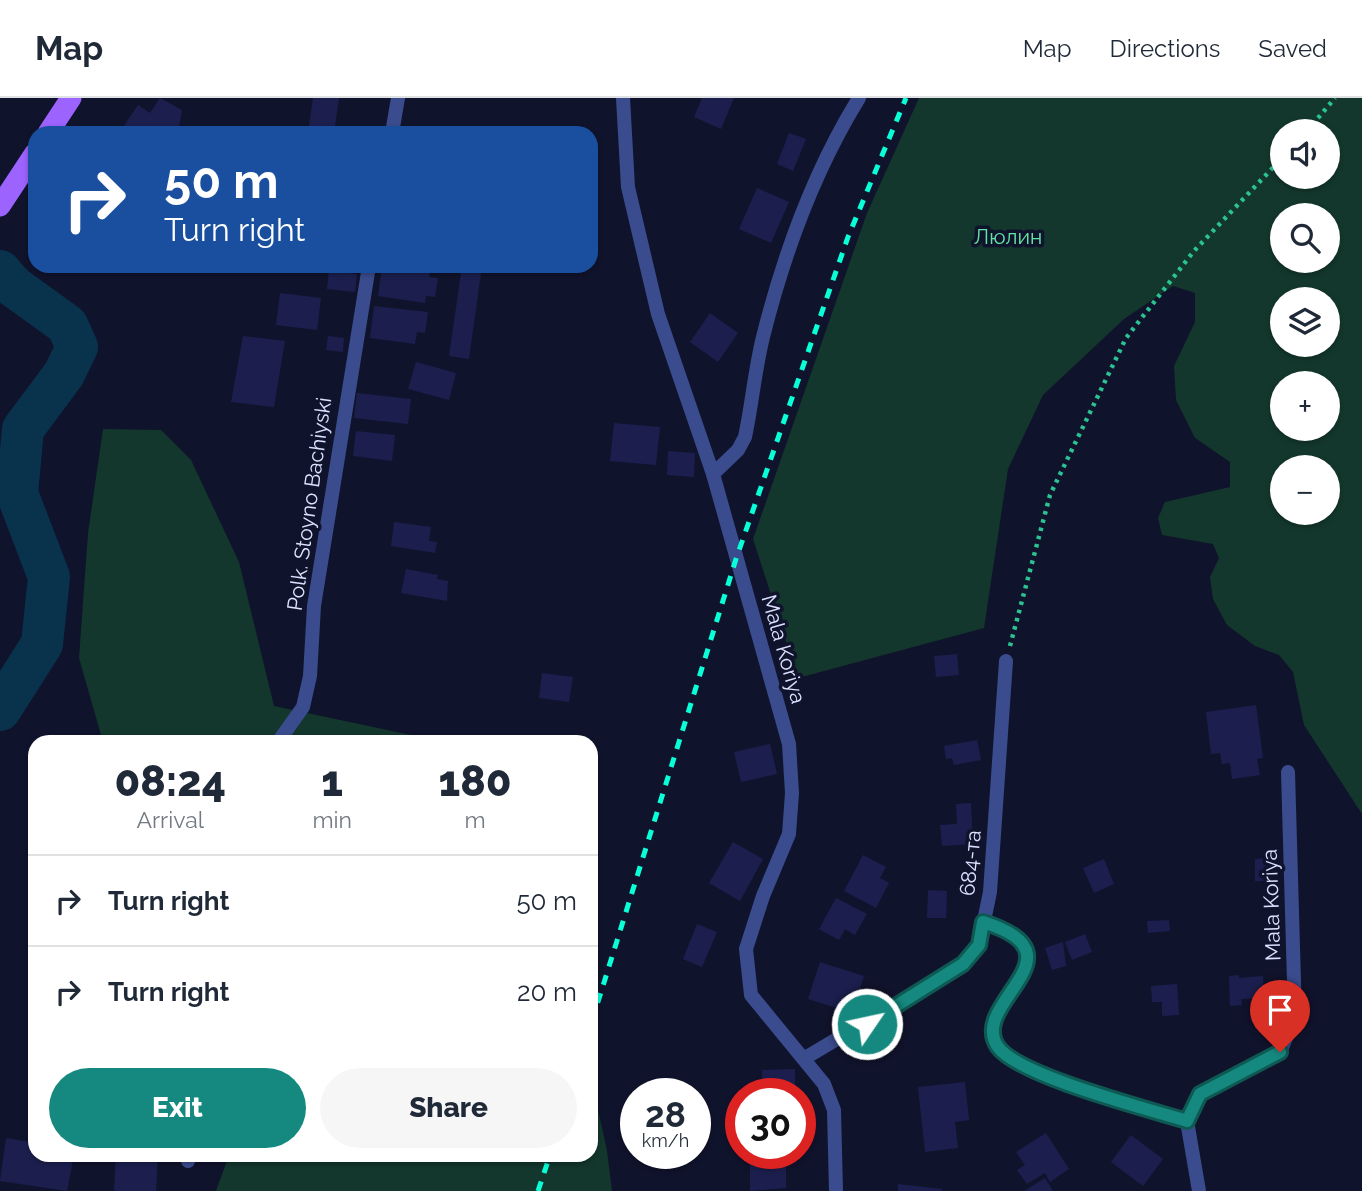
<!DOCTYPE html>
<html lang="en">
<head>
<meta charset="utf-8">
<style>
	:root { --surface:#fff; --page:#f6f6f7; --text:#1f2937; --muted:#747a83; --line:#e0e1e3; --accent:#15897f }
	body { margin:0; font-family:Raleway,sans-serif; background:var(--page); color:var(--text); height:100vh; display:flex; flex-direction:column; font-size:26px; white-space:nowrap }
	* { box-sizing:border-box; margin:0 }
	p { font-size:23px; color:var(--muted) }
	.icon { flex:none; width:38px; height:38px; fill:none; stroke:currentColor; stroke-width:2; stroke-linecap:round; stroke-linejoin:round }
	.map { position:relative; flex:1; overflow:hidden }
	.details { position:absolute; left:28px; top:637px; width:570px; height:427px; display:flex; flex-direction:column; background:var(--surface); border-radius:21px; box-shadow:0 2px 5px #0004 }
	.details>* { flex:none }
	.banner { position:absolute; left:28px; top:28px; width:570px; height:147px; border-radius:21px; box-shadow:0 2px 5px #0004; background:#1a4fa0; color:#fff; overflow:hidden }
	.tools { position:absolute; left:1270px; top:21px; display:grid; gap:14px }
	.tools a { display:grid; place-items:center; width:70px; height:70px; border-radius:50%; background:var(--surface); box-shadow:0 2px 5px #0004; font-size:35px }
	.speed { position:absolute; left:620px; top:980px; display:flex; gap:14px; font-size:35px; font-weight:700; text-align:center }
	.speed>* { display:grid; place-content:center; width:91px; height:91px; border-radius:50%; background:var(--surface); box-shadow:0 2px 5px #0004; line-height:1 }
	.speed small { font-size:18px; font-weight:400 }
	.speed .limit { border:10px solid #d22; background:#fff; color:#111 }
	.pin { position:absolute; display:grid; place-items:center; width:60px; height:60px; color:#fff; margin:-72px -30px; border-radius:50% 50% 50% 0; rotate:-45deg; box-shadow:0 0 7px #0007 }
	.pin .icon { rotate:45deg }
	.me { position:absolute; width:77px; margin:-38px; rotate:56deg; stroke-linejoin:round; filter:drop-shadow(0 0 5px #0008) }
	.turn { display:flex; align-items:center; gap:24px; height:147px; padding:0 21px; font-size:32px }
	.turn .icon { width:91px; height:91px; stroke-width:2.5 }
	.turn b { display:block; font-size:49px; line-height:60px }
	.eta { display:flex; justify-content:space-evenly; align-items:center; height:119px; text-align:center }
	.eta b { font-size:42px; font-weight:800; line-height:49px }
	.button { display:flex; gap:14px; margin-top:auto; padding:14px 21px }
	.button a { flex:1; height:80px; border-radius:42px; background:var(--accent); color:#fff; font-size:28px; font-weight:800; line-height:80px; text-align:center }
	.button a+a { background:var(--page); color:var(--text) }
	ul { padding:0; list-style:none }
	li { display:flex; align-items:center; gap:21px; height:91px; padding:0 21px; border-top:2px solid var(--line) }
	li div { flex:1 }
	li b { display:block; font-size:26px }
	li em { font-style:normal }
	header { display:flex; align-items:center; gap:42px; box-sizing:border-box; height:98px; padding:0 35px; background:var(--surface); border-bottom:2px solid var(--line) }
	header strong { font-size:33px }
	nav { display:flex; gap:38px; margin-inline-start:auto; font-size:24px }
	.map>svg:first-child { display:block }
	.green { fill:#13372c; fill-rule:evenodd }
	.lines { fill:none; stroke-linecap:round; stroke-linejoin:round }
	.stream { stroke:#09334d; stroke-width:7 }
	.river { stroke:#09334d; stroke-width:42 }
	.building { fill:#1c1f4e }
	.path { stroke:#2cc393; stroke-width:4.5; stroke-dasharray:3.5 5; stroke-linecap:butt }
	.minor { stroke:#3a4c8d; stroke-width:14 }
	.primary { stroke:#9c63ff; stroke-width:21 }
	.rail { stroke:#08ffd8; stroke-width:5; stroke-dasharray:10 9; stroke-linecap:butt }
	.route-casing { stroke:#0e5953; stroke-width:18 }
	.route { stroke:#15897f; stroke-width:12 }
	.labels { text-anchor:middle; dominant-baseline:central; stroke-width:7; stroke-linejoin:round; paint-order:stroke }
	.park-label { font-size:21px; fill:#62e5a2; stroke:#10132c }
	.street-label { font-size:21px; fill:#dce1ff; stroke:#10132c }
</style>
</head>
<body>
<header>
<strong>Map</strong>
<nav><a>Map</a><a>Directions</a><a>Saved</a></nav>
</header>
<div class="map">
<svg width="1362" height="1093" viewBox="0 0 1362 1093">
	<rect width="100%" height="100%" fill="#10132c"/>
	<g class="green">
		<path d="M919 0H1362V716L1304 627 1293 574 1279 557 1255 548 1227 527 1213 501 1210 479 1219 460 1213 446 1162 437 1158 420 1165 404 1230 389V364L1195 340 1176 302 1174 268 1195 224V195L1173 188 1124 221 1043 297 1008 371 984 530 798 580 753 441 867 115ZM1283 33H1328V79H1283ZM1283 117H1328V163H1283ZM1283 201H1328V247H1283ZM1283 285H1328V331H1283ZM1283 369H1328V415H1283Z"/>
		<polygon points="103,331 161,332 191,362 239,464 274,608 444,644 103,644 79,560 88,435"/>
		<polygon points="592,984 607,1053 612,1093 216,1093 229,1057 592,1057"/>
	</g>
	<g class="lines">
		<polyline class="stream" points="0,589 10,597"/>
		<polyline class="river" points="0,173 13,188 67,227 77,249 64,276 23,331 17,395 49,479 42,546 0,612"/>
	</g>
	<g class="building">
		<polygon points="160,0 182,12 178,35 119,35 138,7 150,15"/>
		<polygon points="313,0 339,0 334,35 308,35"/>
		<polygon points="702,0 734,0 721,31 694,19"/>
		<polygon points="789,35 806,41 793,73 777,66"/>
		<polygon points="757,90 789,104 771,145 739,131"/>
		<polygon points="382,168 431,168 429,179 438,180 435,199 426,198 425,205 378,198"/>
		<polygon points="462,168 482,168 469,261 449,258"/>
		<polygon points="329,172 357,176 355,194 327,191"/>
		<polygon points="280,195 321,200 317,232 276,227"/>
		<polygon points="374,208 428,214 425,235 417,234 415,246 370,240"/>
		<polygon points="710,215 738,235 718,264 690,244"/>
		<polygon points="243,238 285,243 274,309 231,304"/>
		<polygon points="328,238 344,240 343,254 326,252"/>
		<polygon points="416,264 456,275 449,302 408,291"/>
		<polygon points="357,295 411,301 408,326 354,320"/>
		<polygon points="614,325 660,329 656,367 610,363"/>
		<polygon points="356,333 395,337 392,363 353,358"/>
		<polygon points="668,353 695,355 694,379 667,377"/>
		<polygon points="394,424 431,429 429,443 437,444 435,455 391,448"/>
		<polygon points="406,471 438,477 437,481 448,483 447,503 401,495"/>
		<polygon points="957,556 959,577 936,579 934,558"/>
		<polygon points="542,575 573,579 569,604 539,600"/>
		<polygon points="1256,607 1263,660 1257,661 1260,677 1232,681 1230,665 1222,666 1220,655 1211,656 1206,614"/>
		<polygon points="977,642 981,662 954,667 952,660 946,661 944,648"/>
		<polygon points="770,646 777,676 741,684 734,654"/>
		<polygon points="971,705 973,746 942,748 940,727 957,726 956,706"/>
		<polygon points="733,744 763,761 740,803 709,785"/>
		<polygon points="863,757 886,769 880,780 889,785 876,810 844,793"/>
		<polygon points="1273,760 1273,783 1255,783 1255,761"/>
		<polygon points="1104,761 1114,786 1094,795 1083,770"/>
		<polygon points="928,792 947,793 946,820 927,820"/>
		<polygon points="836,800 867,816 855,837 845,831 839,842 819,831"/>
		<polygon points="1169,822 1170,833 1148,835 1147,823"/>
		<polygon points="697,826 717,834 702,869 683,861"/>
		<polygon points="1085,836 1092,854 1072,862 1065,844"/>
		<polygon points="1063,844 1066,868 1052,872 1045,850"/>
		<polygon points="820,864 864,878 852,915 808,901"/>
		<polygon points="1239,877 1239,880 1263,878 1264,900 1241,901 1242,907 1230,908 1229,878"/>
		<polygon points="1177,886 1179,917 1162,918 1162,904 1152,904 1151,888"/>
		<polygon points="795,971 795,996 763,996 762,972"/>
		<polygon points="965,984 969,1022 955,1024 958,1050 925,1054 918,989"/>
		<polygon points="1046,1035 1069,1071 1050,1084 1045,1075 1027,1086 1017,1072 1025,1067 1016,1054"/>
		<polygon points="1131,1037 1163,1061 1143,1088 1111,1064"/>
		<polygon points="6,1040 35,1045 35,1057 74,1057 67,1093 0,1083"/>
		<polygon points="750,1055 786,1055 786,1090 750,1093"/>
		<polygon points="116,1057 158,1057 156,1093 114,1093"/>
		<polygon points="1045,1080 1053,1093 1024,1093"/>
		<polygon points="898,1086 942,1091 942,1093 898,1093"/>
	</g>
	<g class="lines">
		<g class="path">
			<polyline points="1307,33 1335,0"/>
			<polyline points="1010,548 1050,397 1126,240 1194,153 1283,59"/>
		</g>
		<g class="minor">
			<polyline points="623,0 628,89 658,216 713,376 789,646 792,695 789,736 763,798 746,851 751,897 824,986 834,1012 836,1093"/>
			<polyline points="392,35 398,0"/>
			<path d="M713 376 738 352 745 339C752 306 755 271 763 239 784 155 814 73 859 0"/>
			<polyline points="278,644 303,609 310,578 314,508 369,168"/>
			<path d="M983 824C1089 857 966 905 998 949 1019 978 1148 1011 1187 1023"/>
			<polyline points="805,960 963,866 979,847 990,794 1006,563"/>
			<polyline points="188,1063 190,1057"/>
			<polyline points="1199,1093 1187,1023 1200,996 1280,954 1295,919 1288,674"/>
		</g>
		<g class="primary">
			<polyline points="48,35 71,0"/>
			<polyline points="0,108 35,55"/>
		</g>
		<g class="rail">
			<polyline points="592,923 736,461 848,139 906,0"/>
			<polyline points="538,1093 550,1057"/>
		</g>
	</g>
	<g class="lines">
		<defs>
			<path id="route" d="M867 926 963 866 979 847 983 824C1089 857 967 905 998 949 1019 978 1148 1011 1187 1023L1200 996 1280 954"/>
		</defs>
		<use href="#route" class="route-casing"/>
		<use href="#route" class="route"/>
	</g>
	<g class="labels">
		<g class="park-label">
			<text x="1008" y="138">Люлин</text>
		</g>
		<g class="street-label">
			<text transform="translate(309 406) rotate(-82)">Polk. Stoyno Bachiyski</text>
			<text transform="translate(784 551) rotate(74)">Mala Koriya</text>
			<text transform="translate(970 765) rotate(-84)">684-та</text>
			<text transform="translate(1271 807) rotate(-92)">Mala Koriya</text>
		</g>
	</g>
</svg>
<div class="tools">
<a><svg class="icon" aria-label="sound" viewBox="0 0 24 24"><path d="M4 9h4l5-4v14l-5-4H4zM17 9q2 3 0 6"/></svg></a>
<a><svg class="icon" aria-label="search" viewBox="0 0 24 24"><circle cx="10" cy="10" r="6"/><path d="M15 15l6 6"/></svg></a>
<a><svg class="icon" aria-label="layers" viewBox="0 0 24 24"><path d="M12 4l9 5-9 5-9-5zM3 14l9 5 9-5"/></svg></a>
<a>+</a>
<a>−</a>
</div>
<div class="speed"><div>28<small>km/h</small></div><div class="limit">30</div></div>
<div class="pin" style="left:1280px;top:954px;background:#d93025"><svg class="icon" aria-label="arrive" viewBox="0 0 24 24"><path d="M6 21V4h12l-3 4 3 4H6"/></svg></div>
<svg class="me" style="left:867px;top:926px" viewBox="-20 -20 40 40"><circle r="17" fill="#15897f" stroke="#fff" stroke-width="3"/><path d="M0-11L8 9 0 5-8 9z" fill="#fff"/></svg>
<div class="banner">
<div class="turn"><svg class="icon" aria-label="right" viewBox="0 0 24 24"><path d="M7 20v-9h11M14 6l5 5-5 5"/></svg><div><b>50 m</b>Turn right</div></div>
</div>
<section class="details">
<div class="eta">
<div><b>08:24</b><p>Arrival</p></div>
<div><b>1</b><p>min</p></div>
<div><b>180</b><p>m</p></div>
</div>
<ul>
<li><svg class="icon" aria-label="right" viewBox="0 0 24 24"><path d="M7 20v-9h11M14 6l5 5-5 5"/></svg><div><b>Turn right</b></div><em>50 m</em></li>
<li><svg class="icon" aria-label="right" viewBox="0 0 24 24"><path d="M7 20v-9h11M14 6l5 5-5 5"/></svg><div><b>Turn right</b></div><em>20 m</em></li>
</ul>
<div class="button"><a>Exit</a><a>Share</a></div>
</section>
</div>
</body>
</html>
